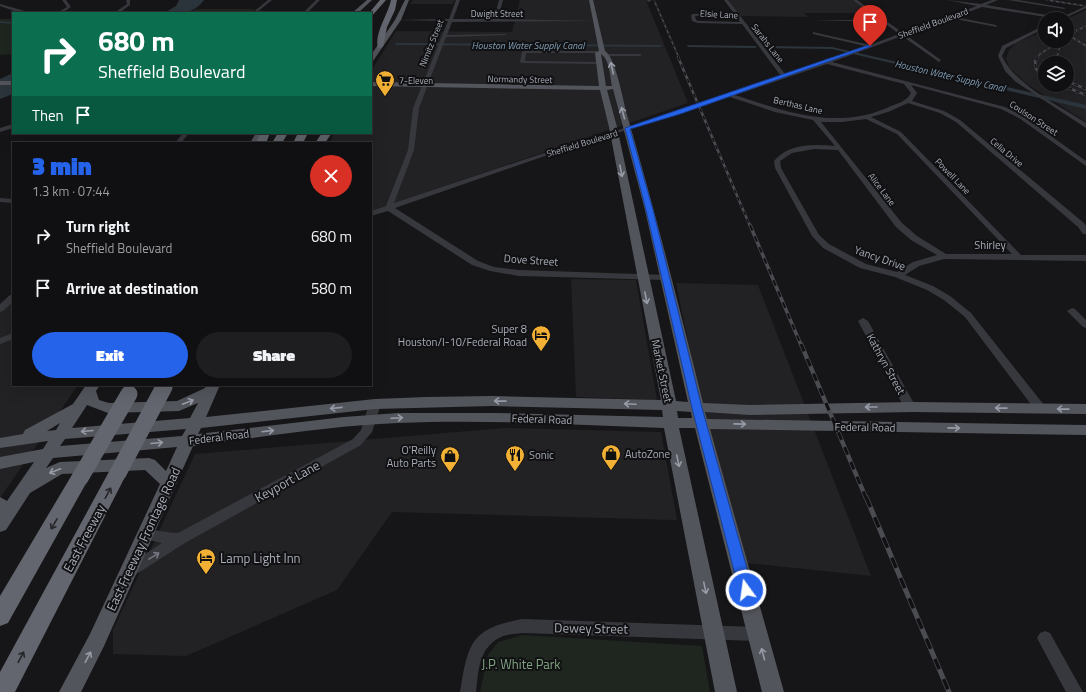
<!DOCTYPE html>
<html lang="en">
<head>
<meta charset="utf-8">
<style>
	:root { --surface:#101012; --page:#1e1e20; --text:#f1f3f6; --muted:#9c9d9f; --line:#303032; --accent:#2563eb }
	body { margin:0; font-family:"Titillium Web",sans-serif; background:var(--page); color:var(--text); height:100vh; display:flex; flex-direction:column; font-size:15px; white-space:nowrap }
	* { box-sizing:border-box; margin:0 }
	p { font-size:13px; color:var(--muted) }
	.icon { flex:none; width:22px; height:22px; fill:none; stroke:currentColor; stroke-width:2; stroke-linecap:round; stroke-linejoin:round }
	.map { position:relative; flex:1; overflow:hidden }
	.side { position:absolute; left:12px; top:142px; width:360px; height:244px; display:flex; flex-direction:column; background:var(--surface); border-radius:0px; box-shadow:0 4px 16px #0002,0 0 0 1px var(--line) }
	.side>* { flex:none }
	.banner { position:absolute; left:12px; top:12px; width:360px; height:122px; border-radius:0px; box-shadow:0 4px 16px #0002,0 0 0 1px var(--line); background:#0b6e4f; color:#fff; overflow:hidden }
	.fabs { position:absolute; left:1038px; top:12px; display:grid; gap:8px }
	.fabs a { display:grid; place-items:center; width:36px; height:36px; border-radius:50%; background:var(--surface); box-shadow:0 4px 16px #0002,0 0 0 1px var(--line); font-size:20px }
	.pin { position:absolute; display:grid; place-items:center; width:34px; height:34px; color:#fff; margin:-41px -17px; border-radius:50% 50% 50% 0; rotate:-45deg; box-shadow:0 0 4px #0007 }
	.pin .icon { rotate:45deg }
	.me { position:absolute; width:44px; margin:-22px; rotate:346deg; stroke-linejoin:round; filter:drop-shadow(0 0 3px #0008) }
	.turn { display:flex; align-items:center; gap:14px; height:84px; padding:0 20px; font-size:18px }
	.turn .icon { width:52px; height:52px; stroke-width:2.5 }
	.turn b { display:block; font-size:28px; line-height:34px }
	.then { display:flex; align-items:center; height:38px; padding:0 20px; background:#0003; gap:8px; font-size:15px }
	.round { display:grid; place-items:center; flex:none; width:42px; height:42px; border-radius:21px; background:var(--page) }
	.summary { display:flex; align-items:center; justify-content:space-between; height:68px; padding:0 20px }
	h1 { font-size:24px; font-weight:800; line-height:30px; color:var(--accent) }
	.primary-button { display:flex; gap:8px; margin-top:auto; padding:8px 20px }
	.primary-button a { flex:1; height:46px; border-radius:24px; background:var(--accent); color:#fff; font-size:16px; font-weight:800; line-height:46px; text-align:center }
	.primary-button a+a { background:var(--page); color:var(--text) }
	ul { padding:0; list-style:none }
	li { display:flex; align-items:center; gap:12px; height:52px; padding:0 20px }
	li div { flex:1 }
	li b { display:block; font-size:15px }
	li em { font-style:normal }
	.map>svg:first-child { display:block }
	.built { fill:#222225; fill-rule:evenodd }
	.green { fill:#1e261f }
	.water { fill:#2c353c }
	.lines { fill:none; stroke-linecap:round; stroke-linejoin:round }
	.canal { fill:#2c353c; fill-rule:evenodd }
	.minor { fill:#37383d; fill-rule:evenodd }
	.major { fill:#53555c; fill-rule:evenodd }
	.highway { fill:#63666e; fill-rule:evenodd }
	.rail-far4-casing { stroke:#4a4c52; stroke-width:1.5 }
	.rail-far3-casing { stroke:#4a4c52; stroke-width:2.5 }
	.rail-far2-casing { stroke:#4a4c52; stroke-width:3.5 }
	.rail-far1-casing { stroke:#4a4c52; stroke-width:4.5 }
	.rail-casing { stroke:#4a4c52; stroke-width:5 }
	.rail-far4 { stroke:#111113; stroke-width:1; stroke-dasharray:3; stroke-linecap:butt }
	.rail-far3 { stroke:#111113; stroke-width:1.5; stroke-dasharray:4; stroke-linecap:butt }
	.rail-far2 { stroke:#111113; stroke-width:2; stroke-dasharray:6; stroke-linecap:butt }
	.rail-far1 { stroke:#111113; stroke-width:3; stroke-dasharray:8; stroke-linecap:butt }
	.rail { stroke:#111113; stroke-width:3.5; stroke-dasharray:11; stroke-linecap:butt }
	.highway-bridge { stroke:#63666e; stroke-width:17 }
	.oneway { stroke:#979ba6 }
	.oneway2 { stroke:#26262a }
	.oneway3 { stroke:#757881 }
	.route { fill:#2563eb; stroke:#184099 }
	.labels { text-anchor:middle; dominant-baseline:central; stroke-width:4; stroke-linejoin:round; paint-order:stroke }
	.far-street-label { font-size:9px; fill:#a8adb8; stroke:#111113 }
	.far-poi-label { font-size:9px; fill:#a8adb8; stroke:#111113; text-anchor:start }
	.far-water-label { font-size:10px; font-style:italic; fill:#7f9bb3; stroke:#111113 }
	.street-label { font-size:11px; fill:#a8adb8; stroke:#111113 }
	.poi-label { font-size:11px; fill:#a8adb8; stroke:#111113; text-anchor:end }
	.near-street-label { font-size:13px; fill:#a8adb8; stroke:#111113 }
	.near-poi-label { font-size:13px; fill:#a8adb8; stroke:#111113; text-anchor:start }
	.near-park-label { font-size:13px; fill:#7fa381; stroke:#111113 }
</style>
</head>
<body>
<div class="map">
<svg width="1086" height="692" viewBox="0 0 1086 692">
	<rect width="100%" height="100%" fill="#161618"/>
	<g class="built">
		<polygon points="413,0 455,0 453,4 410,4"/>
		<polygon points="520,0 646,0 688,103 371,211 371,143 330,143 334,133 371,133 371,71 396,31 512,32"/>
		<polygon points="727,0 853,0 870,13 804,13 808,17 739,16"/>
		<path d="M1086 10V122L1027 84 1009 67 1006 58 1009 50 1016 43 1045 30V41H1067V19ZM1045 63H1067V85H1045Z"/>
		<polygon points="571,279 636,280 657,400 576,397"/>
		<polygon points="676,283 758,285 871,576 747,563 700,399"/>
		<polygon points="13,300 13,385 78,385 0,498 0,311"/>
		<polygon points="505,428 661,432 677,520 392,512 337,590 186,656 113,654 113,630 195,454"/>
	</g>
	<g class="green">
		<polygon points="196,9 255,9 250,13 189,13"/>
		<polygon points="0,19 13,19 13,54 0,55"/>
		<polygon points="523,635 702,646 710,692 480,692 488,655 498,642"/>
	</g>
	<g class="water">
		<path d="M179 0H204C193 15 181 13 164 13L176 6Z"/>
		<polygon points="13,73 13,94 0,99 0,79"/>
	</g>
	<g class="lines">
		<g class="canal">
			<polygon points="0,21 13,22 13,24 0,23"/>
			<polygon points="395,43 660,45 662,46 660,47 396,45"/>
			<polygon points="687,45 755,46 757,47 755,48 688,47"/>
			<polygon points="765,46 832,47 1086,105 1086,109 832,49 766,48"/>
		</g>
		<g class="minor">
			<polygon points="62,0 66,0 71,7 62,13 57,13 67,7"/>
			<polygon points="126,0 130,0 130,5 119,13 114,13 127,4"/>
			<polygon points="268,0 272,0 256,13 252,13"/>
			<polygon points="316,0 320,0 307,13 303,13"/>
			<path d="M456 0H460L453 19H494L499 0H503L498 19 598 21 452 22 447 35 505 34 507 35 446 37 419 108 414 150 394 203 538 155 676 112 781 76 742 24 698 23 692 21 691 15 693 14 733 12 724 0H728L785 74 865 46 813 34V32L870 45 899 34 883 22 813 20H879L853 0H857L903 33 977 6 947 0 981 4 992 0H998L986 5 1047 15 1046 17 982 7 955 17 996 25 997 27 950 18 906 35 941 60 939 62 902 36 832 62 1005 107 1023 116 1086 161V166L1019 118 1001 109 911 85 917 93 912 101 944 111 960 120 1084 223 1086 226V234H1083L1078 227 956 122 940 113 908 103 888 112 871 117 901 132 1021 255H1086V261L944 259 919 266 905 275 933 286 950 296 971 313 1044 405 1046 408 1044 411H1036L965 317 944 300 927 290 895 277 860 268 823 248 812 236 775 168 774 161C789 143 813 144 835 146L813 120 775 112 730 97 542 157 395 208 478 261 494 267 519 270 668 275 669 277 665 280 519 276 490 271 472 265 388 211 371 216V211L386 206 408 150 413 108 448 21 396 20 449 19ZM735 14 740 22 698 21 696 20 695 16ZM827 64 904 84 911 93C907 101 899 103 891 106 839 131 786 112 735 95ZM866 119 897 134 1012 254H946L917 236 902 223 821 122H842ZM814 149 838 150 896 227 911 240 937 255 913 262 897 272 866 264 829 244 819 235 781 168 780 161 792 153Z"/>
			<polygon points="647,0 651,0 651,1 648,2"/>
			<polygon points="1008,0 1018,0 1066,8 1064,9"/>
			<polygon points="0,4 32,13 20,13 0,6"/>
			<polygon points="1086,6 1086,8 1063,19 1058,19"/>
			<path d="M1045 25V28L1006 48 1002 56C1014 84 1061 107 1086 123V128L1016 82 1005 71 998 56 1002 46Z"/>
			<polygon points="524,51 602,51 604,52 602,53 526,53 525,61 601,62 599,64 522,63 520,62 522,52"/>
			<polygon points="607,54 640,54 642,55 640,56 605,56"/>
			<polygon points="13,124 13,128 0,132 0,128"/>
			<polygon points="183,133 189,133 181,143 175,143"/>
			<polygon points="0,198 13,199 13,203 0,202"/>
			<polygon points="13,294 13,302 3,311 0,312 0,304 10,295"/>
			<polygon points="1072,308 1075,309 1086,320 1086,328 1083,327 1067,311"/>
			<polygon points="863,318 868,321 916,407 914,410 906,410 904,407 858,321"/>
			<polygon points="13,333 13,339 0,344 0,338"/>
			<path d="M375 400 379 401 381 404 372 432 361 445 185 543 135 575 130 577 125 575 123 571 125 567 162 543 140 538 138 534 140 530C146 528 169 533 178 533L353 439 361 430 369 404 371 401Z"/>
			<path d="M522 619 757 627 762 629 765 634 762 639 757 641 522 633C516 634 509 634 503 636 478 647 479 669 476 692H460C468 644 470 629 522 619Z"/>
			<polygon points="1045,631 1050,633 1083,692 1066,692 1037,638 1040,633"/>
		</g>
		<g class="major">
			<polygon points="367,0 372,0 358,13 352,13"/>
			<polygon points="405,0 409,0 401,20 373,61 371,62 371,55 395,20"/>
			<path d="M589 0H593L605 51C616 58 623 101 627 115 655 211 679 306 703 403L750 405 913 402 1086 404V414L913 412 750 415 705 412 707 419 1086 425V435L710 429 784 692H762L695 428H679L737 692H715L664 428C576 425 486 419 398 423 329 426 261 437 193 446L104 646 81 692H59L90 634 160 484 145 470 62 474 30 493 6 530 0 532V497L7 501 34 462 0 469V457L43 449 48 441 0 448V438L23 434 25 430 73 404 86 385H100L96 391 99 400 109 403 177 401 205 388 206 385H220L206 417 375 399 426 397 492 396 661 400 609 127 600 90 371 86V82L599 86 595 53 599 51ZM601 54C610 60 610 77 612 86H606ZM613 89 645 210 688 402 676 401 617 127 607 90ZM198 403 190 418 72 428 87 405 108 413 179 411ZM492 406 662 410 663 417 495 413H398L344 417 198 434 201 428 375 409ZM677 411 691 412 692 418H678ZM60 423 56 430 47 431ZM186 429 182 436 60 446 65 439ZM177 447 166 471 155 460 149 458 60 462 46 468 53 458Z"/>
			<rect x="0" y="81" width="13" height="4"/>
			<polygon points="256,133 264,133 258,143 250,143"/>
		</g>
		<g class="highway">
			<polygon points="380,0 386,0 371,17 371,13 369,13"/>
			<path d="M391 0H397L395 10 387 27 383 47 378 48C374 33 388 15 391 0Z"/>
			<polygon points="260,133 270,133 266,143 256,143"/>
			<polygon points="278,133 288,133 282,143 272,143"/>
			<polygon points="298,133 308,133 303,143 293,143"/>
			<polygon points="322,133 331,134 325,143 315,143"/>
			<polygon points="118,466 125,468 127,473 15,692 0,692 0,672 111,468"/>
			<polygon points="80,471 87,473 89,478 8,623 0,626 0,596 73,473"/>
		</g>
		<defs>
			<g id="rail-far4">
				<polyline points="654,0 679,58"/>
				<polyline points="1047,0 1086,6"/>
				<polyline points="1076,30 1072,37 1086,46"/>
				<polyline points="1072,33 1086,26"/>
				<polyline points="1037,58 1040,54 1060,41"/>
				<polyline points="1055,58 1058,54 1061,42"/>
			</g>
			<g id="rail-far3">
				<polyline points="678,57 750,226"/>
				<polyline points="1038,57 1035,61 1036,69 1045,76"/>
				<polyline points="1051,63 1056,57"/>
				<polyline points="1067,81 1086,89"/>
				<polyline points="1061,85 1086,95"/>
			</g>
			<polyline id="rail-far2" points="750,225 801,345"/>
			<polyline id="rail-far1" points="801,344 866,498"/>
			<polyline id="rail" points="866,497 949,692"/>
		</defs>
		<use href="#rail-far4" class="rail-far4-casing"/>
		<use href="#rail-far3" class="rail-far3-casing"/>
		<use href="#rail-far2" class="rail-far2-casing"/>
		<use href="#rail-far1" class="rail-far1-casing"/>
		<use href="#rail" class="rail-casing"/>
		<use href="#rail-far4" class="rail-far4"/>
		<use href="#rail-far3" class="rail-far3"/>
		<use href="#rail-far2" class="rail-far2"/>
		<use href="#rail-far1" class="rail-far1"/>
		<use href="#rail" class="rail"/>
		<g class="highway-bridge">
			<polyline points="118,473 164,387"/>
			<polyline points="80,478 129,394"/>
		</g>
	</g>
	<defs><path id="oneway-shaft" d="M-6 0H5M1.5-3L5.5 0L1.5 3" fill="none" stroke-width="1.6" stroke-linecap="round" stroke-linejoin="round"/></defs>
	<g class="oneway">
		<use href="#oneway-shaft" transform="translate(612 68) rotate(-103)"/>
		<use href="#oneway-shaft" transform="translate(623 113) rotate(-105)"/>
		<use href="#oneway-shaft" transform="translate(621 171) rotate(79)"/>
		<use href="#oneway-shaft" transform="translate(646 298) rotate(79)"/>
		<use href="#oneway-shaft" transform="translate(500 401) rotate(-179)"/>
		<use href="#oneway-shaft" transform="translate(188 402) rotate(-21)"/>
		<use href="#oneway-shaft" transform="translate(630 404) rotate(-177)"/>
		<use href="#oneway-shaft" transform="translate(871 407) rotate(180)"/>
		<use href="#oneway-shaft" transform="translate(336 408) rotate(174)"/>
		<use href="#oneway-shaft" transform="translate(1001 408) rotate(-179)"/>
		<use href="#oneway-shaft" transform="translate(1063 409) rotate(-179)"/>
		<use href="#oneway-shaft" transform="translate(397 418) rotate(-3)"/>
		<use href="#oneway-shaft" transform="translate(740 424) rotate(1)"/>
		<use href="#oneway-shaft" transform="translate(954 428) rotate(1)"/>
		<use href="#oneway-shaft" transform="translate(87 431) rotate(175)"/>
		<use href="#oneway-shaft" transform="translate(268 431) rotate(-7)"/>
		<use href="#oneway-shaft" transform="translate(157 443) rotate(-5)"/>
		<use href="#oneway-shaft" transform="translate(678 461) rotate(78)"/>
		<use href="#oneway-shaft" transform="translate(55 471) rotate(159)"/>
		<use href="#oneway-shaft" transform="translate(705 588) rotate(78)"/>
		<use href="#oneway-shaft" transform="translate(763 654) rotate(-105)"/>
		<use href="#oneway-shaft" transform="translate(88 657) rotate(-62)"/>
	</g>
	<g class="oneway2">
		<use href="#oneway-shaft" transform="translate(108 493) rotate(-62)"/>
		<use href="#oneway-shaft" transform="translate(54 524) rotate(120)"/>
		<use href="#oneway-shaft" transform="translate(21 657) rotate(-62)"/>
	</g>
	<use class="oneway3" href="#oneway-shaft" transform="translate(154 556) rotate(-31)"/>
	<polygon class="route" points="869,45 872,46 680,114 630,129 653,210 702,408 753,590 751,594 746,596 741,594 739,590 692,408 646,210 625,128"/>
	<defs>
		<symbol id="supermarket-pin" viewBox="-11 -11 22 30"><path d="M0 17L-7.5 6A9.5 9.5 0 1 1 7.5 6Z" fill="#f2b134" stroke="#111113"/><path d="M-6-5.5h2.5l.6 2H6L4.5 2H-2.5L-4.4-4H-6ZM-1.5 3.2a1.3 1.3 0 1 0 .1 0ZM3 3.2a1.3 1.3 0 1 0 .1 0Z" fill="#111"/></symbol>
		<symbol id="hotel-pin" viewBox="-11 -11 22 30"><path d="M0 17L-7.5 6A9.5 9.5 0 1 1 7.5 6Z" fill="#f2b134" stroke="#111113"/><path d="M-6-4.5h1.5V1H6V5H4.5V3h-9V5H-6ZM-4 0a1.8 1.8 0 1 1 3.6 0ZM.5 0V-2.5h3Q6-2.5 6 0Z" fill="#111"/></symbol>
		<symbol id="shop-pin" viewBox="-11 -11 22 30"><path d="M0 17L-7.5 6A9.5 9.5 0 1 1 7.5 6Z" fill="#f2b134" stroke="#111113"/><path d="M-5-2.5h2.3a2.7 3.5 0 0 1 5.4 0H5L5.5 6h-11ZM-1.5-2.5h3a1.5 2.3 0 0 0-3 0Z" fill="#111"/></symbol>
		<symbol id="restaurant-pin" viewBox="-11 -11 22 30"><path d="M0 17L-7.5 6A9.5 9.5 0 1 1 7.5 6Z" fill="#f2b134" stroke="#111113"/><path d="M-5-6h1v4h1v-4h1v4h1v-4h1v5L-1.5 .5V6h-2V.5L-5-1ZM5-6V6H3V1.5H1.5Q1.5-4 5-6Z" fill="#111"/></symbol>
	</defs>
	<g fill-rule="evenodd">
		<use href="#supermarket-pin" x="374" y="69" width="22" height="30"/>
		<use href="#hotel-pin" x="530" y="324" width="22" height="30"/>
		<use href="#shop-pin" x="600" y="443" width="22" height="30"/>
		<use href="#restaurant-pin" x="504" y="444" width="22" height="30"/>
		<use href="#shop-pin" x="439" y="445" width="22" height="30"/>
		<use href="#hotel-pin" x="195" y="547" width="22" height="30"/>
	</g>
	<g class="labels">
		<g class="far-street-label">
			<text x="497" y="13">Dwight Street</text>
			<text transform="translate(719 14) rotate(3)">Elsie Lane</text>
			<text transform="translate(933 23) rotate(-20)">Sheffield Boulevard</text>
			<text transform="translate(431 43) rotate(-68)">Nimitz Street</text>
			<text transform="translate(768 43) rotate(52)">Sarahs Lane</text>
			<text transform="translate(520 79) rotate(1)">Normandy Street</text>
			<text transform="translate(798 105) rotate(13)">Berthas Lane</text>
			<text transform="translate(1034 118) rotate(33)">Coulson Street</text>
			<text transform="translate(582 143) rotate(-17)">Sheffield Boulevard</text>
			<text transform="translate(1007 152) rotate(40)">Celia Drive</text>
			<text transform="translate(953 176) rotate(46)">Powell Lane</text>
			<text transform="translate(882 189) rotate(53)">Alice Lane</text>
		</g>
		<g class="far-poi-label">
			<text x="399" y="80">7-Eleven</text>
		</g>
		<g class="far-water-label">
			<text x="528" y="45">Houston Water Supply Canal</text>
			<text transform="translate(950 76) rotate(13)">Houston Water Supply Canal</text>
		</g>
		<g class="street-label">
			<text x="990" y="245">Shirley</text>
			<text transform="translate(880 258) rotate(19)">Yancy Drive</text>
			<text transform="translate(531 260) rotate(4)">Dove Street</text>
			<text transform="translate(886 364) rotate(61)">Kathryn Street</text>
			<text transform="translate(662 371) rotate(78)">Market Street</text>
			<text transform="translate(542 419) rotate(2)">Federal Road</text>
			<text transform="translate(865 427) rotate(1)">Federal Road</text>
			<text transform="translate(219 437) rotate(-7)">Federal Road</text>
		</g>
		<g class="poi-label">
			<text x="527" y="329">Super 8<tspan x="527" dy="13">Houston/I-10/Federal Road</tspan></text>
			<text x="436" y="450">O'Reilly<tspan x="436" dy="13">Auto Parts</tspan></text>
			<text x="625" y="454" text-anchor="start">AutoZone</text>
			<text x="529" y="455" text-anchor="start">Sonic</text>
		</g>
		<g class="near-street-label">
			<text transform="translate(287 481) rotate(-29)">Keyport Lane</text>
			<text transform="translate(84 538) rotate(-62)">East Freeway</text>
			<text transform="translate(143 539) rotate(-65)">East Freeway Frontage Road</text>
			<text transform="translate(591 628) rotate(1)">Dewey Street</text>
		</g>
		<g class="near-poi-label">
			<text x="220" y="558">Lamp Light Inn</text>
		</g>
		<g class="near-park-label">
			<text x="521" y="664">J.P. White Park</text>
		</g>
	</g>
</svg>
<div class="fabs">
<a><svg class="icon" aria-label="sound" viewBox="0 0 24 24"><path d="M4 9h4l5-4v14l-5-4H4zM17 9q2 3 0 6"/></svg></a>
<a><svg class="icon" aria-label="layers" viewBox="0 0 24 24"><path d="M12 4l9 5-9 5-9-5zM3 14l9 5 9-5"/></svg></a>
</div>
<div class="pin" style="left:870px;top:46px;background:#d93025"><svg class="icon" aria-label="arrive" viewBox="0 0 24 24"><path d="M6 21V4h12l-3 4 3 4H6"/></svg></div>
<svg class="me" style="left:746px;top:590px" viewBox="-20 -20 40 40"><circle r="17" fill="#2563eb" stroke="#fff" stroke-width="3"/><path d="M0-11L8 9 0 5-8 9z" fill="#fff"/></svg>
<div class="banner">
<div class="turn"><svg class="icon" aria-label="right" viewBox="0 0 24 24"><path d="M7 20v-9h11M14 6l5 5-5 5"/></svg><div><b>680 m</b>Sheffield Boulevard</div></div>
<div class="then">Then<svg class="icon" aria-label="arrive" viewBox="0 0 24 24"><path d="M6 21V4h12l-3 4 3 4H6"/></svg></div>
</div>
<section class="side">
<div class="summary"><div><h1>3 min</h1><p>1.3 km · 07:44</p></div><a class="round" style="background:#d93025;color:#fff"><svg class="icon" aria-label="close" viewBox="0 0 24 24"><path d="M6 6l12 12M18 6L6 18"/></svg></a></div>
<ul>
<li><svg class="icon" aria-label="right" viewBox="0 0 24 24"><path d="M7 20v-9h11M14 6l5 5-5 5"/></svg><div><b>Turn right</b><p>Sheffield Boulevard</p></div><em>680 m</em></li>
<li><svg class="icon" aria-label="arrive" viewBox="0 0 24 24"><path d="M6 21V4h12l-3 4 3 4H6"/></svg><div><b>Arrive at destination</b></div><em>580 m</em></li>
</ul>
<div class="primary-button"><a>Exit</a><a>Share</a></div>
</section>
</div>
</body>
</html>
